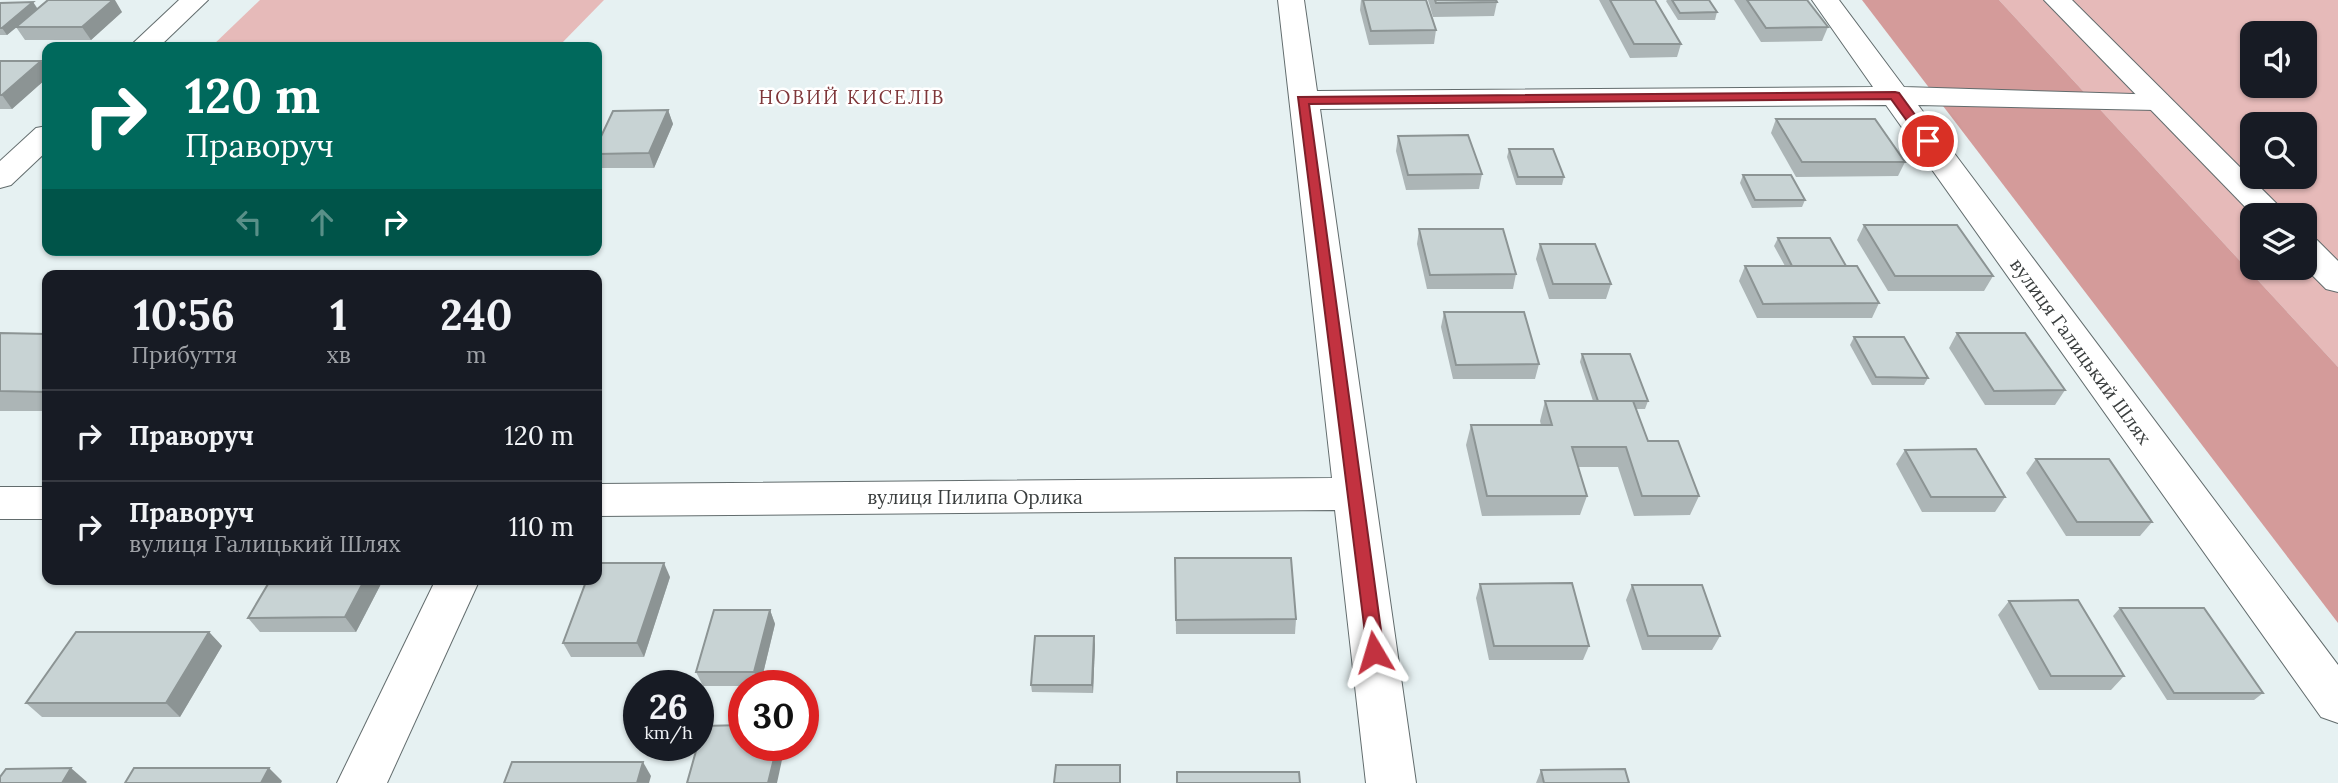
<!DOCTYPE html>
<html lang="uk">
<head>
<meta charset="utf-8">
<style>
	:root { --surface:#171b24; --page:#242831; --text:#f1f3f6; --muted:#9ea1a6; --line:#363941 }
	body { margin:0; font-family:Lora,serif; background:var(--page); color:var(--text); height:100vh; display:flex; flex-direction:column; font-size:26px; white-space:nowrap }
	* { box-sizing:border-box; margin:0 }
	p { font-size:23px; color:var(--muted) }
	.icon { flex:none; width:38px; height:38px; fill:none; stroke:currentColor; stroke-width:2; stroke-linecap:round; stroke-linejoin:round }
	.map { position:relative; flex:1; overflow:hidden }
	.panel { position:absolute; left:42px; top:270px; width:560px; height:315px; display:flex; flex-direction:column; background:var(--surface); border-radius:14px; box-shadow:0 2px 5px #0004 }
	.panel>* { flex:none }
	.banner { position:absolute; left:42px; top:42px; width:560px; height:214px; border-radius:14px; box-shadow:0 2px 5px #0004; background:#00695c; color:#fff; overflow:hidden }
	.buttons { position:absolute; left:2240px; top:21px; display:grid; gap:14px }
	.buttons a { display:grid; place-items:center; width:77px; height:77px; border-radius:14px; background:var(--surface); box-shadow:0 2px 5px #0004; font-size:35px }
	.speed { position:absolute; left:623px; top:670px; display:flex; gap:14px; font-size:35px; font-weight:700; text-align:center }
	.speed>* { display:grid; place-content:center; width:91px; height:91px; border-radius:50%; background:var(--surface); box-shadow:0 2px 5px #0004; line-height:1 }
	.speed small { font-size:18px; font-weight:400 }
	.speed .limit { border:10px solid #d22; background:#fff; color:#111 }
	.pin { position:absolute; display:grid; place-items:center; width:60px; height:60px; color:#fff; margin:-30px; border:4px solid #fff; border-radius:50%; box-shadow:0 2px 7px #0007 }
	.me { position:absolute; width:77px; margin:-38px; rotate:353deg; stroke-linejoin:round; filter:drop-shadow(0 0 5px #0008) }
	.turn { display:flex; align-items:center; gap:24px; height:147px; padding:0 28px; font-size:32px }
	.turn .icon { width:91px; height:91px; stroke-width:2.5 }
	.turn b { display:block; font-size:49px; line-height:60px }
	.lanes { display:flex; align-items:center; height:66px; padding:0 28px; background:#0003; justify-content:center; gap:35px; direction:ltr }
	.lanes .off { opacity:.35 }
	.eta { display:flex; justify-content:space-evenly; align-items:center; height:119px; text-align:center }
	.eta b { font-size:42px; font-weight:700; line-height:49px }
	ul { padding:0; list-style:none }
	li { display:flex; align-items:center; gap:21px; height:91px; padding:0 28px; border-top:2px solid var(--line) }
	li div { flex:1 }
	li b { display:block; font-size:26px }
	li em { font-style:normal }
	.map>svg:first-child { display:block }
	.green { fill:#e6bab9; fill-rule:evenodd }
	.forest { fill:#d49b9a }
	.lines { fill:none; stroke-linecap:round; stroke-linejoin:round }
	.minor-casing { stroke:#626c6d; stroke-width:2 }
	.highway-casing { stroke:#626c6d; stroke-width:2 }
	.minor { fill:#fff; fill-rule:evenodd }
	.highway { fill:#fff; fill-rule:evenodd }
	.wall { fill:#acb5b6 }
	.shaded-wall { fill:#8c9494 }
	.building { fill:#c8d3d4; stroke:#8c9494; stroke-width:2 }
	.route { fill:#c23240; stroke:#7e202a; stroke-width:2 }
	.labels { text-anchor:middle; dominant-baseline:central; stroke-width:5; stroke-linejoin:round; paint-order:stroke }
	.far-quarter-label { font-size:19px; letter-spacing:2px; fill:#7e3639; stroke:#fff }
	.street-label { font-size:19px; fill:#3a3e3e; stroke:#fff }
</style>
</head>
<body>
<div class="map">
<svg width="2338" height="783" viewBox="0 0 2338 783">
	<rect width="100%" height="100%" fill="#e6f1f2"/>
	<g class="green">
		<polygon points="260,0 604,0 558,47 211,47"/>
		<path d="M1999 0H2338V367ZM2252 33H2305V86H2252ZM2252 124H2305V177H2252ZM2252 215H2305V268H2252Z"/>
	</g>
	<polygon class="forest" points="1862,0 1999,0 2338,367 2338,623"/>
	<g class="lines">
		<defs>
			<g id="minor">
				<polygon points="179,0 208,0 159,47 129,47"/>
				<polygon points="1278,0 1304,0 1317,91 1873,87 1812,0 1839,0 1904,87 2167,95 2171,101 2167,107 2156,110 1918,105 2338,665 2338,723 2321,717 1886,105 1320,109 1416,783 1366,783 1335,510 597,516 597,484 1332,478"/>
				<polygon points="47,126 47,151 11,185 0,188 0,161 36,128"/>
				<rect x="0" y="487" width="47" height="32"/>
				<polygon points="436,579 480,579 387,783 337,783"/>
			</g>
			<g id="highway">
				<polygon points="2044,0 2072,0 2288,215 2253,215"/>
				<polygon points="2305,237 2317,240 2338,261 2338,292 2326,289 2305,268"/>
			</g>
		</defs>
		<use href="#minor" class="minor-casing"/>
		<use href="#highway" class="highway-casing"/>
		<use href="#minor" class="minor"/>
		<use href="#highway" class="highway"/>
	</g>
	<g class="wall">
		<polygon points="1361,0 1426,0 1436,30 1434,44 1369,45 1360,10"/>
		<polygon points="1428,0 1496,0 1497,2 1494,16 1433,17"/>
		<polygon points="1599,0 1655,0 1681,44 1677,57 1630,58"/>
		<polygon points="1667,0 1709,0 1717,12 1715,20 1678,20 1666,1"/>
		<polygon points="1734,0 1807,0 1828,27 1822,41 1761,42"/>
		<polygon points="33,2 38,9 122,12 91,40 25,40 16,27 7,35 0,35 0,3"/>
		<polygon points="0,61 41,61 47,70 47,78 12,109 0,109"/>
		<polygon points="668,110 673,124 654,168 598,168 597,154"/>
		<polygon points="1776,119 1905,162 1898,176 1796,177 1771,133"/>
		<polygon points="1398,136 1482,174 1479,189 1406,190 1396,151"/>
		<polygon points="1509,149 1564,177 1562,185 1516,185 1507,157"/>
		<polygon points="1743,175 1805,200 1802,207 1752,208 1740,183"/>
		<polygon points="1864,225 1993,276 1984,291 1888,291 1857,240"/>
		<polygon points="1419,229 1516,274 1513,289 1427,289 1417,244"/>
		<polygon points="1778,238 1846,266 1879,303 1872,318 1757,318 1739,281 1745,266 1785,266 1774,246"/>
		<polygon points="1540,244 1611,284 1606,299 1549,299 1536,259"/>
		<polygon points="394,250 436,250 394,251"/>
		<polygon points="471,250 523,250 522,253 473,254"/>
		<polygon points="1444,312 1539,364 1535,379 1453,379 1441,327"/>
		<polygon points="0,333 47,334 47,411 0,411"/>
		<polygon points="1957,333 2065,390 2055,405 1985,405 1949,348"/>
		<polygon points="1854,337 1928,378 1924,385 1872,385 1850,345"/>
		<polygon points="1582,354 1648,401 1645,409 1636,409 1648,441 1699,496 1690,515 1634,516 1618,467 1578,467 1587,496 1580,515 1482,516 1466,445 1471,425 1541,425 1540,421 1545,401 1593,401 1580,362"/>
		<polygon points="1905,450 2005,497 1995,512 1922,512 1896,464"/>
		<polygon points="2036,459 2152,522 2140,536 2066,536 2026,473"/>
		<polygon points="1175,558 1296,619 1295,634 1176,634"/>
		<polygon points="670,577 644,657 571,657 563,643"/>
		<polygon points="271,579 383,579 383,580 356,632 260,632 248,618"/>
		<polygon points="1480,584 1589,646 1583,660 1489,660 1476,598"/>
		<polygon points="1632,585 1720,636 1712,650 1642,650 1626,600"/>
		<polygon points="2009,601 2124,676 2111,690 2039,690 1998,615"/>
		<polygon points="2120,608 2263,693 2254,700 2167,700 2113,616"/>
		<polygon points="770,610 775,624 760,686 703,686 696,672"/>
		<polygon points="209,632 222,646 180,717 42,717 26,703"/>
		<polygon points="1095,644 1093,693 1032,692 1031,685"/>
		<polygon points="1541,770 1629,783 1536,783"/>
	</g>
	<g class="shaded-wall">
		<polygon points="113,0 115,0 122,12 91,40 82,27"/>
		<polygon points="33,2 38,10 7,35 2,28"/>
		<polygon points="41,61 47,70 47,78 12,109 2,95"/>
		<polygon points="668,110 673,124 654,168 649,153"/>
		<polygon points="664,563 670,577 644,657 637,643"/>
		<polygon points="365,579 383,580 356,632 345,617"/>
		<polygon points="770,610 775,624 760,686 754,672"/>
		<polygon points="209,632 222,646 180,717 166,703"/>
		<polygon points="1094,636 1095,644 1093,693 1092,685"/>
		<polygon points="777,746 785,746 777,783 768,783"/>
		<polygon points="643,762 651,776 649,783 637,783"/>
		<polygon points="71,768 87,782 86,783 62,783"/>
		<polygon points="269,768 282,781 281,783 261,783"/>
	</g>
	<g class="building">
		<polygon points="48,0 113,0 82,27 16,27"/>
		<polygon points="1363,0 1426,0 1436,30 1371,31"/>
		<polygon points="1435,0 1496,0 1497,2 1436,3"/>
		<polygon points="1610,0 1655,0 1681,44 1634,44"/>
		<polygon points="1672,0 1709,0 1717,12 1680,13"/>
		<polygon points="1747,0 1807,0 1828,27 1766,28"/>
		<polygon points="33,2 2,28 0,28 0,3"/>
		<polygon points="0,61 41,61 2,95 0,95"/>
		<polygon points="668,110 649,153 597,154 597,145 613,111"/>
		<polygon points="1776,119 1875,119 1905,162 1802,162"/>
		<polygon points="1468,135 1482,174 1408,175 1398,136"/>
		<polygon points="1509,149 1553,149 1564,177 1518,177"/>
		<polygon points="1743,175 1791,175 1805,200 1755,200"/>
		<polygon points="1864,225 1957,225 1993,276 1895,276"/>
		<polygon points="1419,229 1503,229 1516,274 1430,275"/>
		<polygon points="1778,238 1830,238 1846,266 1792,266"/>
		<polygon points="1540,244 1595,244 1611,284 1553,284"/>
		<polygon points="1745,266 1857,266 1879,303 1763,304"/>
		<polygon points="1444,312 1524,312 1539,364 1456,365"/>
		<polygon points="0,333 47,334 47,392 0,391"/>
		<polygon points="1957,333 2025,333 2065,390 1994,391"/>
		<polygon points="1854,337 1904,337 1928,378 1876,377"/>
		<polygon points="1582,354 1630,354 1648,401 1598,401"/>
		<polygon points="1545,401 1633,401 1648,441 1678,441 1699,496 1642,496 1626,447 1572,447 1587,496 1487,496 1471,425 1552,425"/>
		<polygon points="1976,449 2005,497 1931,497 1905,450"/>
		<polygon points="2036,459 2109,459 2152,522 2077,522"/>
		<polygon points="1175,558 1291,558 1296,619 1176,620"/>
		<polygon points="597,563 664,563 637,643 563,643 587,579 597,579"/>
		<polygon points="271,579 365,579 345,617 248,618"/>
		<polygon points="1572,583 1589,646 1494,646 1480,584"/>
		<polygon points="1632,585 1702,585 1720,636 1648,636"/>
		<polygon points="2078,600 2124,676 2051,676 2009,601"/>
		<polygon points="2120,608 2204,608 2263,693 2174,693"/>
		<polygon points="714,610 770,610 754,672 696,672"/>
		<polygon points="76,632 209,632 166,703 26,703"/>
		<polygon points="1035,636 1094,636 1092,685 1031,685"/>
		<polygon points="744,725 744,746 777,746 768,783 687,783 703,726"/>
		<polygon points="512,762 643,762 637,783 504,783"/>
		<polygon points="1056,765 1120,765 1120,783 1054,783"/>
		<polygon points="71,768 62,783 0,783 0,777 6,769"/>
		<polygon points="134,768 269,768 261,783 125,783"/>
		<polygon points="1625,769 1629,783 1544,783 1541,770"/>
		<polygon points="1177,772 1299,772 1300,783 1177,783"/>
	</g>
	<polygon class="route" points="1895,92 1899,93 1932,138 1932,143 1923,143 1891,99 1309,104 1384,652 1381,657 1368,657 1298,97"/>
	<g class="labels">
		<g class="far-quarter-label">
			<text x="852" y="97">НОВИЙ КИСЕЛІВ</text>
		</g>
		<g class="street-label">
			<text transform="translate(2081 351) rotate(54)">вулиця Галицький Шлях</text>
			<text x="975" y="497">вулиця Пилипа Орлика</text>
		</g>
	</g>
</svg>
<div class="buttons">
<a><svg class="icon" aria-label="sound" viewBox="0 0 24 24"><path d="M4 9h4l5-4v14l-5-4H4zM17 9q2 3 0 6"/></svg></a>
<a><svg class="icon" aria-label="search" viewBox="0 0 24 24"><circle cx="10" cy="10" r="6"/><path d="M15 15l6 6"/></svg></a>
<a><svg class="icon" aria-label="layers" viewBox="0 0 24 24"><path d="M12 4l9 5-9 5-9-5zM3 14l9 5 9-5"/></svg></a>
</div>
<div class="speed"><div>26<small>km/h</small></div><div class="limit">30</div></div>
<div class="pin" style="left:1928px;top:141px;background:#d93025"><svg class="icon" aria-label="arrive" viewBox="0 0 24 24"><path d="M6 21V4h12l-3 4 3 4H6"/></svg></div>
<svg class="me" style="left:1374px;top:652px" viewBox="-20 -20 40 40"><path d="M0-17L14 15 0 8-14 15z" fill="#c23240" stroke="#fff" stroke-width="4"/></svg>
<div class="banner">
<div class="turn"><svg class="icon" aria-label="right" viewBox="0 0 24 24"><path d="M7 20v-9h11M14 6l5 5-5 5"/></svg><div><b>120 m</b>Праворуч</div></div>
<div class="lanes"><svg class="icon off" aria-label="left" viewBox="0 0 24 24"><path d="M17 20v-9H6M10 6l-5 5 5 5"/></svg><svg class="icon off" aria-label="ahead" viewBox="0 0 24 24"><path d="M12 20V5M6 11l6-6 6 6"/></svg><svg class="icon" aria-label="right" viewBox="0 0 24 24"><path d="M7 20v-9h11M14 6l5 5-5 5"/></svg></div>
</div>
<section class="panel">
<div class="eta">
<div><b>10:56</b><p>Прибуття</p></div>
<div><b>1</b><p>хв</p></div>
<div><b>240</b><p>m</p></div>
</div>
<ul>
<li><svg class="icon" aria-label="right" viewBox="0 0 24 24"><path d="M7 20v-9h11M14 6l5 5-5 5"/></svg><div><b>Праворуч</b></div><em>120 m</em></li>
<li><svg class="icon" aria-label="right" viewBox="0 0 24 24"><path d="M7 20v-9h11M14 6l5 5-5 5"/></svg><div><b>Праворуч</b><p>вулиця Галицький Шлях</p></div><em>110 m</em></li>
</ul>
</section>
</div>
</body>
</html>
